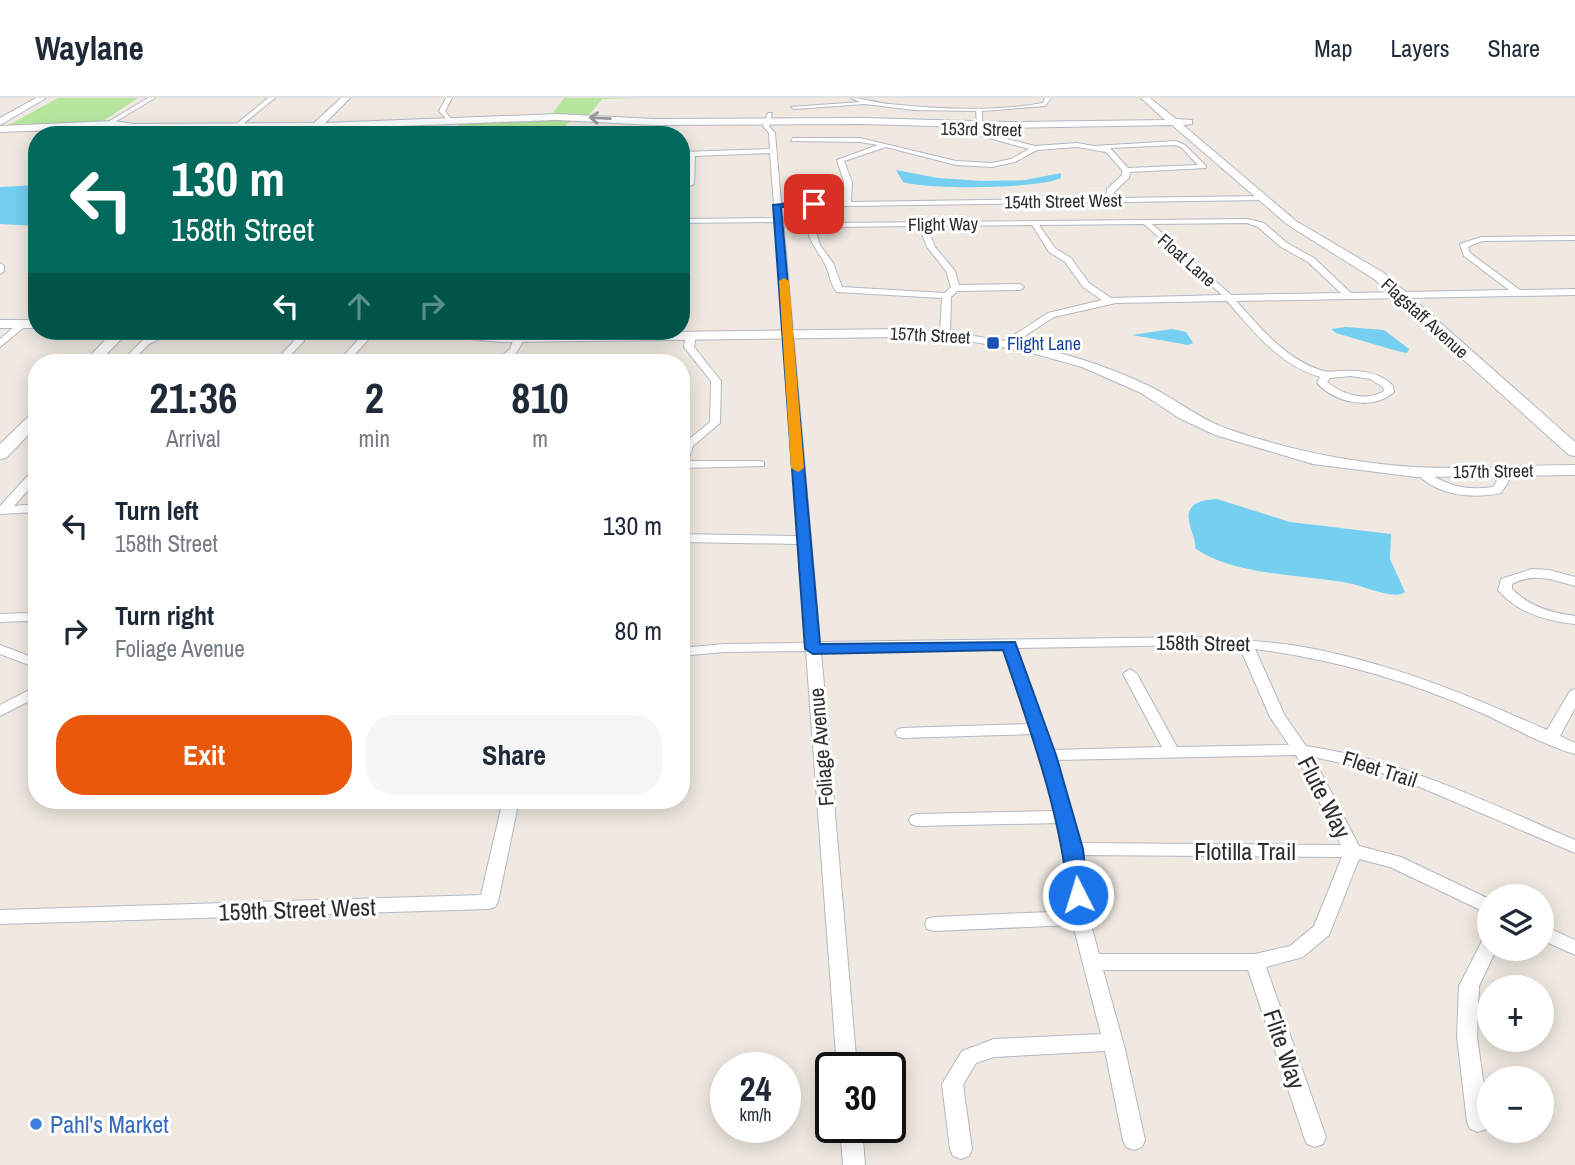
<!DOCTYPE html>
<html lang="en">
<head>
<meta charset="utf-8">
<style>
	:root { --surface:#fff; --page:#f6f6f7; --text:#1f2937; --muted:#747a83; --line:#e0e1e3; --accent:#ea580c }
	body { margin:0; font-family:"Archivo Narrow",sans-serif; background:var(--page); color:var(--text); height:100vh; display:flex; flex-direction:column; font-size:26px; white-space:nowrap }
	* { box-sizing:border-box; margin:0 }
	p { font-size:23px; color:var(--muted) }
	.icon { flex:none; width:38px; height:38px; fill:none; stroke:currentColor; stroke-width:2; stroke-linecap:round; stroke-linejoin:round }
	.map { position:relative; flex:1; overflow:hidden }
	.drawer { position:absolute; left:28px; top:256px; width:662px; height:455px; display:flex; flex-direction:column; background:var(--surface); border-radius:28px; box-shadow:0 4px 18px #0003 }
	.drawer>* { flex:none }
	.guide { position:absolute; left:28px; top:28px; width:662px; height:214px; border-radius:28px; box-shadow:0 4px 18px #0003; background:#00695c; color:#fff; overflow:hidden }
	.tools { position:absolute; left:1477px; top:786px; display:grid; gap:14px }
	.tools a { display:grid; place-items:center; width:77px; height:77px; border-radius:50%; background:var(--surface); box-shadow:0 4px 18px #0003; font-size:35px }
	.speed { position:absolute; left:710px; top:954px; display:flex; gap:14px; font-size:35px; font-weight:700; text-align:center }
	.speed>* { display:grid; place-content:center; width:91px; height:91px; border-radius:50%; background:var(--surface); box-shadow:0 4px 18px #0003; line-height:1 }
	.speed small { font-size:18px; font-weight:400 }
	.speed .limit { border:4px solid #111; border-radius:10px; background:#fff; color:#111 }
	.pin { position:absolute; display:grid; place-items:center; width:60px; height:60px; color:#fff; margin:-30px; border-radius:14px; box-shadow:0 4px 10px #0006 }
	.me { position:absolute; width:77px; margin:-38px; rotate:355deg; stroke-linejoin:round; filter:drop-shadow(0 0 5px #0008) }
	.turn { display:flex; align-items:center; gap:24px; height:147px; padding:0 28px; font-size:32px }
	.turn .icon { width:91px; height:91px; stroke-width:2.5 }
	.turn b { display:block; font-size:49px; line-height:60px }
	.lanes { display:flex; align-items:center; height:66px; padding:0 28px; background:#0003; justify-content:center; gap:35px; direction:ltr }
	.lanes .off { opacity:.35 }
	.eta { display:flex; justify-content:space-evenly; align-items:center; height:119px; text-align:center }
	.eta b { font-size:42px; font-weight:800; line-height:49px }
	.cta { display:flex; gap:14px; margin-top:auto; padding:14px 28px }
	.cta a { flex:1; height:80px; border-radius:28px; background:var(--accent); color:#fff; font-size:28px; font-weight:800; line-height:80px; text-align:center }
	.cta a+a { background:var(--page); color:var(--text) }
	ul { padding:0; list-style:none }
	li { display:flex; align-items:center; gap:21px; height:105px; padding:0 28px }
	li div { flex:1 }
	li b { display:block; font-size:26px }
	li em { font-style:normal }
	header { display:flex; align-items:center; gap:42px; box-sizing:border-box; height:98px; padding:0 35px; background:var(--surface); border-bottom:2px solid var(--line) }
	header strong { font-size:33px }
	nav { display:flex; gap:38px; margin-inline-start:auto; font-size:24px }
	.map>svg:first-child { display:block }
	.green { fill:#b6e59e }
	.water { fill:#75cff0 }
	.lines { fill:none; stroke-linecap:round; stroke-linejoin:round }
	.street-casing { stroke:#b4b7c1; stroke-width:2 }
	.secondary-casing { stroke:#b4b7c1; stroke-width:2 }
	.street { fill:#fff; fill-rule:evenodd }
	.secondary { fill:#fff; fill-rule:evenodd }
	.oneway { stroke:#969696 }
	.route { fill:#1a73e8; stroke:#114b97; stroke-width:2 }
	.slow { fill:#f59e0b }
	.transit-dot { fill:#1a4fb4; stroke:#fff; stroke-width:2.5 }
	.shop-dot { fill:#3f7fe0; stroke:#fff; stroke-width:2.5 }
	.labels { text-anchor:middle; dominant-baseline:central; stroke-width:6; stroke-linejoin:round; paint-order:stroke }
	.far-street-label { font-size:18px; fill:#2e2e2e; stroke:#fff }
	.far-transit-label { font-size:18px; fill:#164399; stroke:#fff; text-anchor:start }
	.street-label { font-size:21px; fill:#2e2e2e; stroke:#fff }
	.near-street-label { font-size:24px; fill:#2e2e2e; stroke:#fff }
	.near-shop-label { font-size:24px; fill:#366cbe; stroke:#fff; text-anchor:start }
</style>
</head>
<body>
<header>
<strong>Waylane</strong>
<nav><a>Map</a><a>Layers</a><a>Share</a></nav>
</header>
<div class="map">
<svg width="1575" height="1067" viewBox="0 0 1575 1067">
	<rect width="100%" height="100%" fill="#efe9e1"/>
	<g class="green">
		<polygon points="58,0 138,0 100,25 7,28"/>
		<polygon points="564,0 639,0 602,1 588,18 551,17"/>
		<polygon points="573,21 555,37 453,37 459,33 455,32 460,25"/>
	</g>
	<g class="water">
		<path d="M896 72 938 80 982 83 1025 82 1061 75V80C1038 91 929 92 903 84Z"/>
		<polygon points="37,87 37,128 0,126 0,89"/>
		<polygon points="1346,229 1384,232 1409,251 1407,255 1397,253 1336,235 1331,231"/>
		<polygon points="1172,231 1186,234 1193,245 1188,247 1132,237"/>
		<path d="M1217 401 1290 424 1391 436 1390 461 1405 494C1395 503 1362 487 1348 485 1304 477 1231 477 1195 450 1198 436 1168 403 1217 401Z"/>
	</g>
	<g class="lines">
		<defs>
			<g id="street">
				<polygon points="148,0 155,0 108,28 103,27"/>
				<polygon points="268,0 275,0 238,30 234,30 234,28"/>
				<polygon points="446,0 452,0 445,13 454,25 450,25 439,13"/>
				<path d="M851 0C864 0 876 5 889 6 939 11 993 14 1043 5L1045 0H1051L1045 8 982 13 983 35 1035 48 1077 45 1094 48 1176 43 1185 47 1206 68V70L1130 74 1129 80 1114 94V100L1264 98 1268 100 1264 102 782 109 820 544 1196 539C1230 541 1264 543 1298 548 1385 563 1467 596 1547 632L1570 593 1575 591V610L1560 638 1575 645V656C1544 648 1507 626 1477 613 1405 582 1332 561 1255 551L1285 618 1306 648C1402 662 1487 704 1575 742V755L1401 681 1369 671 1313 659 1359 748 1401 759 1489 801V816L1390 769 1359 761 1329 837 1303 859 1266 869 1326 1039 1323 1046 1315 1049 1307 1046 1304 1039 1248 872H1103L1125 951 1145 1042 1142 1049 1134 1052 1126 1049 1123 1042 1105 953 994 959 976 965 963 987 972 1051 969 1058 961 1061 953 1058 950 1051 942 986 962 953 994 941 1101 936 1073 827 934 833 927 831 925 826 927 821 934 819 1070 813 1065 751 1058 725 917 728 911 726 909 722 911 718 917 716 1055 713 1032 636 903 640 898 639 895 635 898 631 903 630 1029 626 1003 550 821 553 857 970H837L806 553 724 554 681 558V550L724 546 806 545 799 446 681 444V436L798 438 775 124 681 125 682 86 686 85 688 58H681V54L770 51 769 35 763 28 768 15H772L769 28 775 35 781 105 843 104 844 84 837 62 878 47 860 44 791 43 793 40H860L956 63 992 65 1011 61 1029 51 978 37 976 13 914 12 865 6 794 11 791 9 860 4ZM1175 47 1181 49 1198 67 1128 70 1110 50ZM886 49 956 67 992 69 1015 64 1037 52 1077 49 1106 54 1122 72V77L1107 91 1106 100 851 104 852 84 844 63ZM770 55 775 120 684 121 688 89 694 86 695 58ZM1196 547 1240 550 1270 619 1289 647 1177 649 1137 576 1130 571 1123 576 1162 649 1053 652 1017 550ZM1296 657 1341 747 1081 745 1056 662ZM1083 757 1342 759 1314 828 1290 848 1255 856H1099L1089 820Z"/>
				<path d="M1247 121 1264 125 1287 145 1314 160 1351 195 1509 192 1464 158 1460 146 1481 139 1575 138V142L1482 143 1468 149 1470 155 1520 192 1575 191V197L1236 203C1261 230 1283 259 1320 272 1327 275 1335 273 1342 273 1361 272 1380 274 1393 288L1394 294C1373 313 1335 305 1317 285L1320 279C1278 266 1254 234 1227 203L1116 205 1054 219 1011 247H1005V243L1048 215 1102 202 1083 189 1065 164 1049 154 1032 127 927 128 935 149 955 173 959 187 1020 186 1024 189 1020 192 957 193 951 199 950 237 945 240 940 237 942 200 837 194C830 186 830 177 826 168 820 155 811 148 808 133L830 125ZM1247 125 1258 129 1281 149 1308 164 1341 195 1231 197 1152 126ZM1144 126 1222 197 1111 200 1089 185 1071 160 1055 150 1039 127ZM919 128 927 149 946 173 951 189 945 195 842 189 833 165 820 147 816 134 831 129ZM1351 278 1370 281 1383 289 1384 293C1366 304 1343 297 1327 284L1330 280Z"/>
				<polygon points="0,165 4,168 4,173 0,176"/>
				<polygon points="20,224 28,226 0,249 0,241"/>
				<polygon points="298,233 304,243 284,264 274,264 294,243 292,239 159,241 149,246 131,264 121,264 143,242 157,235"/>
				<polygon points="366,233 376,233 348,264 338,264"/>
				<polygon points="691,234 696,237 694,249 721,283 720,325 693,348 688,363 760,363 764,364 764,368 681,370 682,347 710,324 711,283 684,249 686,237"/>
				<path d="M519 237 524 240C518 255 511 264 494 264L510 251 514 240Z"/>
				<path d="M1494 370 1498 371 1509 383 1501 395C1472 401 1437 398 1415 374L1421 371 1425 372C1445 388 1467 393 1493 389L1497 383 1488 373Z"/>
				<polygon points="37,371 37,382 14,408 37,406 37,414 0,416 0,408 33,372"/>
				<path d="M1532 471 1549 472 1575 479V488C1552 482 1535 474 1512 486V491C1529 508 1551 515 1575 518V526C1547 523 1517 515 1498 492L1501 481Z"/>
				<polygon points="26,515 37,518 37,526 26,523 0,524 0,516"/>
				<polygon points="0,547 37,561 37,570 0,556"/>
				<polygon points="37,588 37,599 0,618 0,607"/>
				<polygon points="503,702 519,702 498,804 495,809 489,811 0,826 0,812 481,797"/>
				<polygon points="1542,827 1575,842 1575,857 1542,842"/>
				<polygon points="1489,841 1489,850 1497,850 1479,888 1477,939 1489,1024 1486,1031 1478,1034 1470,1031 1467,1024 1457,939 1459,888 1482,843"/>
				<polygon points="840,1029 862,1029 865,1067 843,1067"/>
			</g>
			<g id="secondary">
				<polygon points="36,0 46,0 0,27 0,20"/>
				<path d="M341 0H350L325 25 557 16 654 21 862 20 1009 24 1165 22 1141 0H1150L1176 21 1192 22V26L1183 27 1296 123 1384 175 1575 344V358L1569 357 1374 181 1288 127 1172 27 1009 30 862 26 654 27 557 22 319 31 312 36 308 31 134 32 125 37H100L124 30C104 27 98 37 83 37L85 31 0 34V28L114 23 133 26 314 25Z"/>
				<rect x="0" y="222" width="37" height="8"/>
				<path d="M902 231C989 237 1070 250 1149 288 1176 301 1199 321 1228 331 1288 352 1352 365 1415 369 1468 372 1522 367 1575 367V377L1416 379 1313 366 1215 337 1179 320 1141 295 1082 269 1028 254 975 244 902 239 501 244 429 237 422 233 501 236Z"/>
				<polygon points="114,233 129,233 99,264 84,264"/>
				<polygon points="37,314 37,328 6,360 0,361 0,346 31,316"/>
			</g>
		</defs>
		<use href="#street" class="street-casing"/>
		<use href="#secondary" class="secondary-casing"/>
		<use href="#street" class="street"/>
		<use href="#secondary" class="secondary"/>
	</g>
	<defs><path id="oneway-shaft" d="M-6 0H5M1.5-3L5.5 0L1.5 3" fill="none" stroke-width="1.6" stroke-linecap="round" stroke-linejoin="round" transform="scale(1.75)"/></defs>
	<use class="oneway" href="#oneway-shaft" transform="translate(600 20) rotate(-177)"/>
	<path class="route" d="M814 103 817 108 781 109 820 546 1015 544 1056 657 1083 751 1088 797 1085 803H1071L1068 797C1060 712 1030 632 1003 552L813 556 805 551 773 107Z"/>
	<polygon class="slow" points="784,180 789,183 804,370 798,374 791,370 779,183"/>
	<rect class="transit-dot" x="986" y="238" width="14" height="14" rx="3.5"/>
	<circle class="shop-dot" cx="36" cy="1026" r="7"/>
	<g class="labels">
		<g class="far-street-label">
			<text transform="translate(981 31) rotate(1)">153rd Street</text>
			<text transform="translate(1063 103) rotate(-1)">154th Street West</text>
			<text transform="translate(943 126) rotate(-1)">Flight Way</text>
			<text transform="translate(1187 162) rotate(41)">Float Lane</text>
			<text transform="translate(1425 220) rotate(42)">Flagstaff Avenue</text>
			<text transform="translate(930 237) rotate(3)">157th Street</text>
			<text transform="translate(1493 373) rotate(-1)">157th Street</text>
		</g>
		<g class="far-transit-label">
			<text x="1007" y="245">Flight Lane</text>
		</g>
		<g class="street-label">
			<text transform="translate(1203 545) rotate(1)">158th Street</text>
			<text transform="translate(821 649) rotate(-95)">Foliage Avenue</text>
			<text transform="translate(1380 671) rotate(18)">Fleet Trail</text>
		</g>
		<g class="near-street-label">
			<text transform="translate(1325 699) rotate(63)">Flute Way</text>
			<text x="1245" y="753">Flotilla Trail</text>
			<text transform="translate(297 811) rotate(-2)">159th Street West</text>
			<text transform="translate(1285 951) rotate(71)">Flite Way</text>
		</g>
		<g class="near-shop-label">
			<text x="50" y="1026">Pahl's Market</text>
		</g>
	</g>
</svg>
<div class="tools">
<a><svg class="icon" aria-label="layers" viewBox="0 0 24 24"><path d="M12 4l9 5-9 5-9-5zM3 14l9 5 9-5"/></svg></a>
<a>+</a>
<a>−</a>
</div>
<div class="speed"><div>24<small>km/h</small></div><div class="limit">30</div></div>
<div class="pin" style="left:814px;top:106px;background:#d93025"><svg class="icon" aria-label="arrive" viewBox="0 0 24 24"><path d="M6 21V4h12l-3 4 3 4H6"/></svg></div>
<svg class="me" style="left:1078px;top:797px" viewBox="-20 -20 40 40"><circle r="17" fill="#1a73e8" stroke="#fff" stroke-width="3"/><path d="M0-11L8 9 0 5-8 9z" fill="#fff"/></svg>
<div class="guide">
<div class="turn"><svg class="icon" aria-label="left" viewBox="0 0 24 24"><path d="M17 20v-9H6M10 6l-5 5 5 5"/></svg><div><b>130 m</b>158th Street</div></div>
<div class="lanes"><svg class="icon" aria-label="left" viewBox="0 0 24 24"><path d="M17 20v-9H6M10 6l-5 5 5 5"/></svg><svg class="icon off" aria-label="ahead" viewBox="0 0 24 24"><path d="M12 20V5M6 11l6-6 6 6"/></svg><svg class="icon off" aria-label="right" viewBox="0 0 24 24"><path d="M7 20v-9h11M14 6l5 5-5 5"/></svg></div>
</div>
<section class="drawer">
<div class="eta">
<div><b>21:36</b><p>Arrival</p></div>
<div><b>2</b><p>min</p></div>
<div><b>810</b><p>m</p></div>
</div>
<ul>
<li><svg class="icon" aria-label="left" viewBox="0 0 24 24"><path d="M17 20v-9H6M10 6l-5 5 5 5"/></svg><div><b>Turn left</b><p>158th Street</p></div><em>130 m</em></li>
<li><svg class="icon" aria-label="right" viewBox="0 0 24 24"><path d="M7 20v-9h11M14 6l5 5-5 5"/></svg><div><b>Turn right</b><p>Foliage Avenue</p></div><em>80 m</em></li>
</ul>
<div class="cta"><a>Exit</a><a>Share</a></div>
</section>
</div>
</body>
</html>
